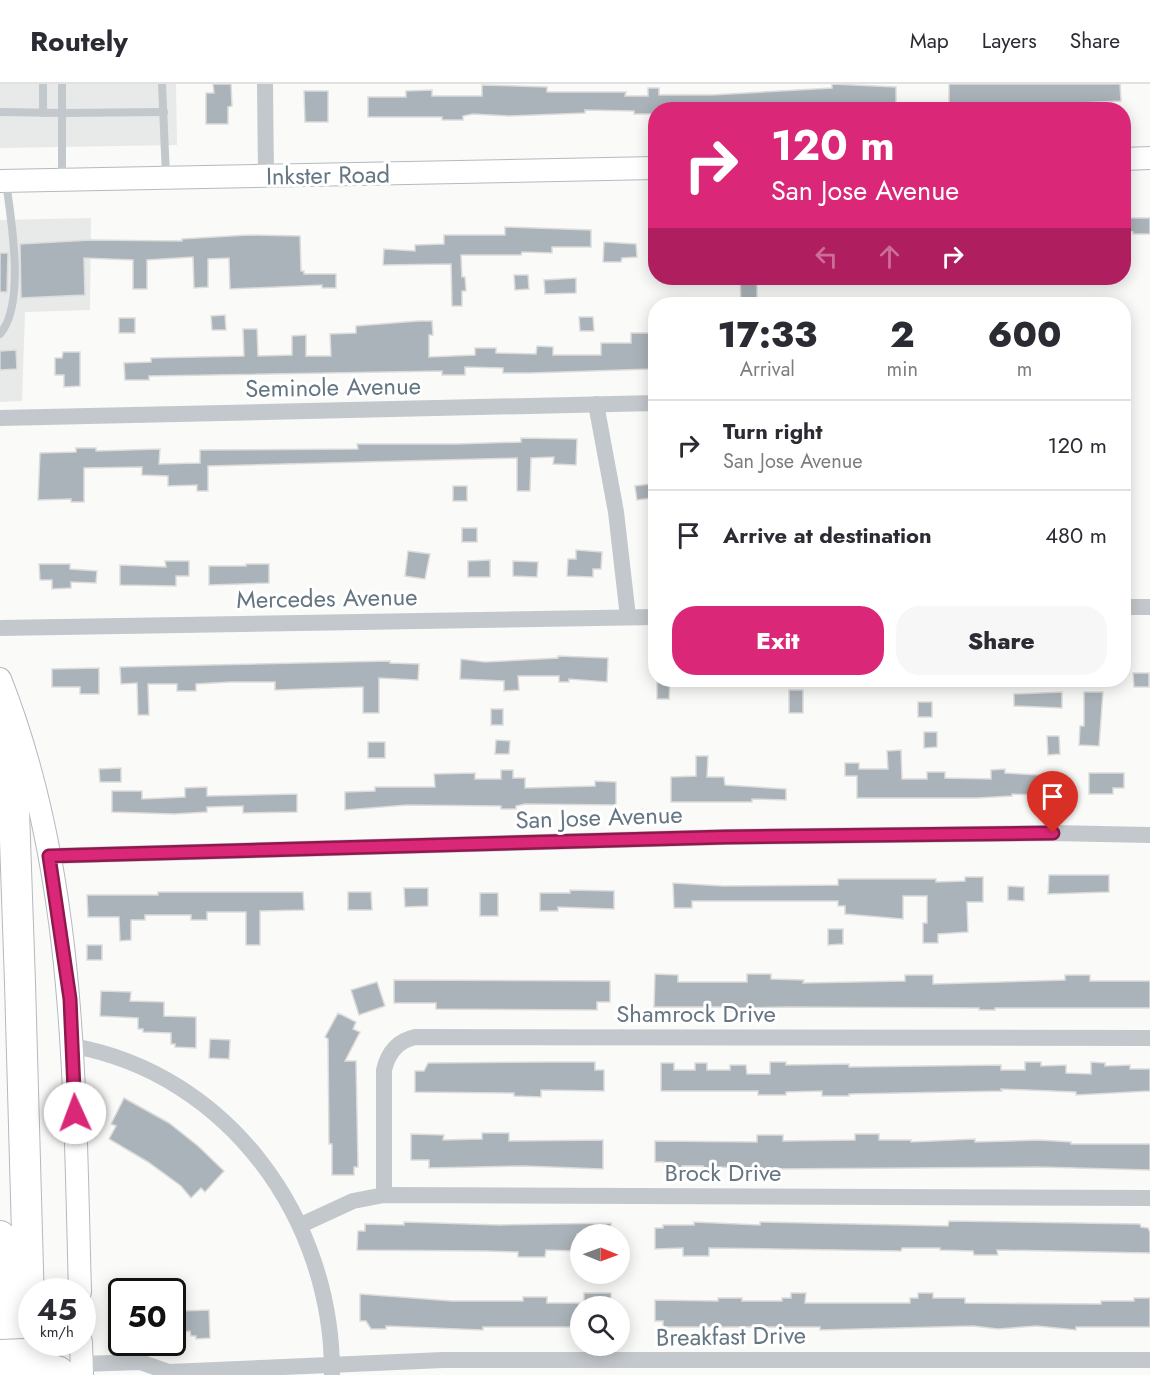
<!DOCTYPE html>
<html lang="en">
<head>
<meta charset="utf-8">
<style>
	:root { --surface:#fff; --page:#f7f7f7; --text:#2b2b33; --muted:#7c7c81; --line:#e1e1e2; --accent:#db2777 }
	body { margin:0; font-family:Jost,sans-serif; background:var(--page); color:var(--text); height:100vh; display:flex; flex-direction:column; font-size:22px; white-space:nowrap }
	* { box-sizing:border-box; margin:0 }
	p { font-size:20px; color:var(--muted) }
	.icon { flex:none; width:33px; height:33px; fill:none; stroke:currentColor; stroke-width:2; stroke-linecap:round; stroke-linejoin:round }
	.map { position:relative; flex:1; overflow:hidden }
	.details { position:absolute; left:648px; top:213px; width:483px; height:390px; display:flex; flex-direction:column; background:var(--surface); border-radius:24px; box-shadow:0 3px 15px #0003 }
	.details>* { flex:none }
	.guide { position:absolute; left:648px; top:18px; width:483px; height:183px; border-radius:24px; box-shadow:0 3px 15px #0003; background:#db2777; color:#fff; overflow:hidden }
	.needle { width:39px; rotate:91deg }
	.fabs { position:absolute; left:570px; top:1140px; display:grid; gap:12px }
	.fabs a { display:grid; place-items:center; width:60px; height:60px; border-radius:50%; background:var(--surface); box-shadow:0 3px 15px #0003; font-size:30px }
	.speed { position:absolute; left:18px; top:1194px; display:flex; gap:12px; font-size:30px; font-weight:700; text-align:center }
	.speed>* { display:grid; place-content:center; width:78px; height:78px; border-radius:50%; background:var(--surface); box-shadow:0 3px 15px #0003; line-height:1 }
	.speed small { font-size:15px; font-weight:400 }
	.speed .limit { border:3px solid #111; border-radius:9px; background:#fff; color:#111 }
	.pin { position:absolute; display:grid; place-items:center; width:51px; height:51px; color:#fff; margin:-62px -26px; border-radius:50% 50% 50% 0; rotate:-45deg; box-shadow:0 0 6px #0007 }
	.pin .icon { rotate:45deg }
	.me { position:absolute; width:66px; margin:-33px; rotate:358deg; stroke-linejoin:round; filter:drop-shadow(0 0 4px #0008) }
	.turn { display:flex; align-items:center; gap:21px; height:126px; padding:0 24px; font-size:27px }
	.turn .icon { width:78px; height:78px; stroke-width:2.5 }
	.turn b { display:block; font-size:42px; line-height:51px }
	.lanes { display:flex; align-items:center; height:57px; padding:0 24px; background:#0003; justify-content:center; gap:30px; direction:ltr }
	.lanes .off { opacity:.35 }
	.eta { display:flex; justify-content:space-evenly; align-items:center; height:102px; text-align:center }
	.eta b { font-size:36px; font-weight:800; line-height:42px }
	.primary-button { display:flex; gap:12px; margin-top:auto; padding:12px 24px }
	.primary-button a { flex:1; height:69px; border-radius:24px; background:var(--accent); color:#fff; font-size:24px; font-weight:800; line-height:69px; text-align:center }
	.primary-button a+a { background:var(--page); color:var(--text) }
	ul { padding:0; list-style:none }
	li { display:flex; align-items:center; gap:18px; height:90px; padding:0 24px; border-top:2px solid var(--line) }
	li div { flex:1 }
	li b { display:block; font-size:22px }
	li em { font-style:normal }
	header { display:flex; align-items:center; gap:36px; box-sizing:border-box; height:84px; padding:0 30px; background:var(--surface); border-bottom:2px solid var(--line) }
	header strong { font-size:28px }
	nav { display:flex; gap:33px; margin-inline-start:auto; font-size:21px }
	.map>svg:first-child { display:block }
	.built { fill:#e8e9e9 }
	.building { fill:#aab3b9; stroke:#dcdcda; stroke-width:1.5 }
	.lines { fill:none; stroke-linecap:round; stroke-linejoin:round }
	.secondary-casing { stroke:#b3babf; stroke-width:24 }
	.highway-casing { stroke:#b4b9bd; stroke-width:32 }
	.lane { stroke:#c3c8cc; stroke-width:8 }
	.street { stroke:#c3c8cc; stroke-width:16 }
	.secondary { stroke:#fff; stroke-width:22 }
	.highway { stroke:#fff; stroke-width:30 }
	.secondary-bridge-casing { stroke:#b3babf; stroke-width:24; stroke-linecap:butt }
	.secondary-bridge { stroke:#fff; stroke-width:22 }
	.route-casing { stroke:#8e194d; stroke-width:15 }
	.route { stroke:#db2777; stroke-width:10 }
	.labels { text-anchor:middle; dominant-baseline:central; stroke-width:6; stroke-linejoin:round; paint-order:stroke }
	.street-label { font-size:24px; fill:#657683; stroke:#fff }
</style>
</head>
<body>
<header>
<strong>Routely</strong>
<nav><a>Map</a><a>Layers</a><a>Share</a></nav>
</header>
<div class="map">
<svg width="1150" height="1291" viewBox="0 0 1150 1291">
	<rect width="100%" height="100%" fill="#fafaf8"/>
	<g class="built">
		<polygon points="0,0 176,0 177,61 0,64"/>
		<polygon points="91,134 90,226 25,228 22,317 0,318 0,136"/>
	</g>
	<g class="building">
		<polygon points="213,0 231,0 232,22 228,23 228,40 206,40 206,9 214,9"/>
		<polygon points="832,0 896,3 896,25 656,26 656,30 634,30 634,27 585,26 585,29 509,32 473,30 463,32 463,36 442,36 442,33 368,33 368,13 406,13 406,7 432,6 432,12 482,12 482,1 547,3 547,8 626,8 625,12 648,12 648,4 659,4 659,11 712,11 832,4"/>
		<polygon points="949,0 1120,0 1121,17 1017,22 949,22"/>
		<polygon points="304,7 328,7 328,38 305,38"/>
		<polygon points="1124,134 1150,134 1150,150 1133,150 1133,148 1124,147"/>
		<polygon points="505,143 591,146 591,163 552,163 552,169 522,168 521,171 461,171 462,193 465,193 466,207 462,207 462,222 452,222 451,180 383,181 384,165 415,167 415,161 444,160 444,151 505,151"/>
		<polygon points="248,151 300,152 301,187 304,187 304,190 336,190 336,204 322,204 322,201 230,205 229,174 208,175 208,203 194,204 193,173 147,176 147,205 133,205 133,176 84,174 85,211 21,214 20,160 91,156 182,157 182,155"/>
		<polygon points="604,158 636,160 637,173 622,174 621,178 603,178"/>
		<polygon points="0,169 8,169 7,208 0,208"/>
		<polygon points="514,191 528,191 529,205 515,206"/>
		<polygon points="576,194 576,209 545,210 544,196"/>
		<polygon points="740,194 757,194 757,220 741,220"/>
		<polygon points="225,231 226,246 212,246 211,232"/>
		<polygon points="579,233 593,233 594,247 580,247"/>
		<rect x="119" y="234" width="16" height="15"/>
		<polygon points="418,237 432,237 433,251 429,251 429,273 475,271 475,264 496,264 496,269 536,270 537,262 553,263 553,271 601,271 601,259 631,259 631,249 651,249 651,285 531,289 503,289 503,284 465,283 465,291 442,291 442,287 149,292 149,296 125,296 124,279 151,278 151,274 244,272 243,245 257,245 258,272 292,271 292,252 306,251 306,272 331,272 330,250 356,249 356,242"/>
		<polygon points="16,266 17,285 0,286 0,267"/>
		<polygon points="63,268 80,268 80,302 64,303 64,291 55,291 55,274 62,274"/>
		<polygon points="521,354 577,355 576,381 553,380 554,373 531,374 530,407 517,407 517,374 208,382 208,407 197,407 197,401 168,402 168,392 142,391 142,383 84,384 84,418 71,418 71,415 38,416 40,369 76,368 76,364 96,364 96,367 160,365 159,380 200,379 200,366 358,365 357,360 457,360 521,358"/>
		<polygon points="650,400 652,414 637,416 635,402"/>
		<rect x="453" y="402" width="14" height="15"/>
		<rect x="462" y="444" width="15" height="14"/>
		<polygon points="576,466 602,468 601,485 593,485 593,493 567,492 568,475 576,475"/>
		<polygon points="408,467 430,470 425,495 405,492"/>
		<polygon points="490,476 490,493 468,493 468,477"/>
		<polygon points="165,477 189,477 189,492 176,492 176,502 120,501 120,481 166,483"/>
		<polygon points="513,477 538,478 537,493 513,492"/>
		<polygon points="39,480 70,480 70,485 97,487 96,499 71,498 71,504 52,505 52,496 40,496"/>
		<polygon points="246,480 269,480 269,499 209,501 209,482 246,482"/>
		<polygon points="558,572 608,574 607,598 569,595 569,598 559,598 559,592 518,592 519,606 504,607 504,597 460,595 461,575 485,578 558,574"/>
		<polygon points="390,577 390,579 419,580 418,596 379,594 379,629 363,629 363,603 275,606 275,598 231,598 196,600 196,607 177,607 177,600 148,600 149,631 138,631 137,599 121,600 120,583"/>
		<polygon points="99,584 99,610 80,610 80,603 52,603 52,585"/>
		<polygon points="1133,589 1149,589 1149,603 1134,603"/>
		<polygon points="657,598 670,598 669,615 657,615"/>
		<rect x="789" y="606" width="14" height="23"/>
		<polygon points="1062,608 1062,624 1014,622 1014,610"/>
		<polygon points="1084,608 1103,608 1099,662 1079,661 1080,642 1084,642"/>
		<rect x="918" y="618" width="14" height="15"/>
		<rect x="491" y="625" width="12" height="16"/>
		<polygon points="924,648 937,648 937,663 924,664"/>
		<polygon points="1047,652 1059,652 1060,670 1048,671"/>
		<polygon points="496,656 510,657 509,670 495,670"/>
		<rect x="368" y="658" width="17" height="16"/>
		<polygon points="901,666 902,695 927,695 927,688 945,688 945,694 991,695 991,686 1005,685 1005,689 1040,691 1040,696 1061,698 1062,709 1039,708 1039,711 1012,710 1012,712 977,714 857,714 857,692 845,692 845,679 859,679 859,685 888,685 887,667"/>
		<polygon points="696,672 708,672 707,693 724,693 725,701 786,705 786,716 752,715 752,718 671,718 671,693 696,692"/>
		<polygon points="121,684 121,698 100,698 99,685"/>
		<polygon points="501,686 513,686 513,694 525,694 525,704 595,702 595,697 616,698 616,721 525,720 516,722 516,725 501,725 501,722 407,721 345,726 345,708 375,707 375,703 435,703 434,690 475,689 475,695 501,695"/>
		<polygon points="1089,689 1124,689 1124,704 1113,704 1113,710 1089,710"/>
		<polygon points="207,703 207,712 297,710 297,728 243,729 243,722 207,723 207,728 174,730 112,728 112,707 142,707 142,715 185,713 185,704"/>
		<polygon points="1049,791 1109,791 1109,808 1048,810"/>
		<polygon points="965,793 983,793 983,818 967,818 968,848 938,850 938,859 923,859 923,839 927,839 927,812 903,812 903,835 845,830 845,822 838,822 838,817 692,817 692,824 674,824 673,799 723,802 838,801 838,795 936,795 936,798 965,797"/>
		<polygon points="1008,802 1024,803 1024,817 1008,816"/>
		<polygon points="404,804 428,804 428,822 405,823"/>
		<polygon points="570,806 614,807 614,825 558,823 558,827 540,827 540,809 570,809"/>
		<polygon points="158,808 303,808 304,826 260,827 260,861 246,861 246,828 207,828 207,836 191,836 191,831 145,831 145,836 131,836 131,856 120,857 119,833 88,833 87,811 158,811"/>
		<polygon points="348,808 371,808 372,826 348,826"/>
		<rect x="480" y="809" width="18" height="23"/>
		<polygon points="828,845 843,845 843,860 828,861"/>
		<rect x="87" y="861" width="15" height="15"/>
		<polygon points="655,890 678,891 678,898 747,898 747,890 771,890 771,895 804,896 803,899 905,897 905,891 933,891 933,900 1065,896 1065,891 1090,891 1090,897 1150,897 1150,924 995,924 995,926 979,926 979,924 788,923 739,924 739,927 724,927 723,923 654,923"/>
		<polygon points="394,896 610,897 610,918 597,918 597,926 436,925 436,919 394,919"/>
		<polygon points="377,898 385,922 359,931 351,906"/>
		<polygon points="101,907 131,908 130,917 164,918 164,932 196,933 196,964 175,963 175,960 171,960 171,949 143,948 143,945 138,945 138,934 100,932"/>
		<polygon points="338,929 356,938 353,945 360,948 345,977 356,977 358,1083 354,1083 354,1091 332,1091 332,1060 329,1060 328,955 325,953"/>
		<polygon points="210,955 230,956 229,975 209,974"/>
		<polygon points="547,978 595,978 595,986 604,986 604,1007 541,1006 541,1013 514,1012 514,1009 415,1008 415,987 424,987 428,979"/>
		<polygon points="770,978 786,978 786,981 849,980 849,983 1001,981 1001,986 1025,986 1025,978 1041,978 1041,982 1066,981 1066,989 1091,990 1091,978 1105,979 1105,982 1130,981 1130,985 1150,985 1150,1007 1076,1011 1076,1008 1001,1005 1002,1007 849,1010 849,1012 822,1012 822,1007 786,1008 786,1011 758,1011 758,1007 661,1007 661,979 674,979 674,986 695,986 695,979 707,979 707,986 730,986 730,981 746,981 747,990 770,990"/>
		<polygon points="124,1014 169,1039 198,1062 224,1087 205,1108 201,1104 191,1114 181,1102 148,1078 109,1055 116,1042 111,1040"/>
		<polygon points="482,1049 509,1049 509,1057 603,1056 603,1085 524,1082 429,1084 429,1076 411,1076 411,1050 444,1051 443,1056 482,1055"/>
		<polygon points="855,1050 879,1050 879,1056 911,1056 911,1058 975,1055 975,1058 1039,1056 1071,1058 1071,1060 1150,1060 1150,1086 1039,1083 769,1085 717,1083 717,1086 704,1086 703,1082 682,1082 682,1086 669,1087 669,1083 664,1083 664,1078 655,1078 655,1057 757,1058 757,1051 783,1051 783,1057 855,1056"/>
		<polygon points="949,1137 1140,1140 1141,1143 1148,1144 1150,1148 1150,1169 997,1166 998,1171 974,1171 973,1167 940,1166 940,1164 902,1164 901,1167 709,1164 709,1172 683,1172 683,1164 655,1165 655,1144 663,1144 663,1141 694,1141 694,1138 760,1141 760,1138 948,1142"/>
		<polygon points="404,1138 499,1141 611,1139 611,1150 577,1150 576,1167 546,1166 545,1173 518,1173 518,1168 486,1167 357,1166 358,1147 365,1147 365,1140 404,1141"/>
		<rect x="584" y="1209" width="27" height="13"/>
		<polygon points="791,1209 806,1209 805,1219 910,1219 910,1214 918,1214 918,1209 933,1209 933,1214 965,1214 965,1219 1101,1220 1101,1217 1134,1217 1134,1214 1150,1214 1150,1243 1076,1243 1076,1246 1037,1242 998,1245 973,1242 820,1246 820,1243 663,1243 663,1237 655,1237 655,1216 718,1217 718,1214 742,1214 742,1217 782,1217 782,1214 791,1214"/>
		<polygon points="360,1210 452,1217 523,1217 523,1213 547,1213 547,1219 579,1219 578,1243 483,1243 483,1246 386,1242 386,1245 371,1245 366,1237 360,1237"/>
		<polygon points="209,1226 210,1254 196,1255 196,1252 191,1252 190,1247 183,1248 182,1227"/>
	</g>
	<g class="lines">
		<defs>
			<g id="secondary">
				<polyline points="1124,75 1150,74"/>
				<polyline points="0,97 656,84"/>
				<path d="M0 595C77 790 74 1001 80 1208"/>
				<polyline points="81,1258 82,1291"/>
				<polyline points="50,1281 60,1284 69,1291"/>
			</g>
			<g id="highway">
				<polyline points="0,617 14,727 20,899 29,1221 21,1291"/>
				<polyline points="0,1152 10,1274"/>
			</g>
		</defs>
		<use href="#secondary" class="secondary-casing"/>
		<use href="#highway" class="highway-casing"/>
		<g class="lane">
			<polyline points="43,0 43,29"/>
			<polyline points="162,0 166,92"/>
			<polyline points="0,28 62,29 62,0"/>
			<polyline points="62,95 62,29 164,28"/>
			<path d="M0 250C26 220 11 135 6 98"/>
		</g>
		<g class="street">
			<polyline points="265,0 266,92"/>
			<polyline points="596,320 616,428 628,533"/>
			<polyline points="0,334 656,319"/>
			<polyline points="1124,523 1150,523"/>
			<polyline points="0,544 656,533"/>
			<polyline points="49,772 726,753 1053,749 1150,751"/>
			<path d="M73 962C229 990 333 1136 332 1290"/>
			<path d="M384 1111V986C388 969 397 957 415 953L1150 954"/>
			<polyline points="301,1141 353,1117 384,1111 1150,1114"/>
			<polyline points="82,1280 140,1278 169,1288"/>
			<polyline points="163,1291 169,1288 443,1276 1150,1276"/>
		</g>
		<use href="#secondary" class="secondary"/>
		<use href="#highway" class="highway"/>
		<defs>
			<g id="secondary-bridge">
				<polyline points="0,1267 49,1265"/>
				<polyline points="0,1284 50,1281"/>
			</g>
		</defs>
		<use href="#secondary-bridge" class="secondary-bridge-casing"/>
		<use href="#secondary-bridge" class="secondary-bridge"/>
	</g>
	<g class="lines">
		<defs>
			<polyline id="route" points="75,1029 70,915 49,772 726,753 1053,749"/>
		</defs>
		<use href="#route" class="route-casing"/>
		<use href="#route" class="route"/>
	</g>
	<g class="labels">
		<g class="street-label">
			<text transform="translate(328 91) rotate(-1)">Inkster Road</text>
			<text transform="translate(333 303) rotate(-1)">Seminole Avenue</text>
			<text transform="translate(327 514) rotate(-1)">Mercedes Avenue</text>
			<text transform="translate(599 733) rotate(-2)">San Jose Avenue</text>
			<text x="696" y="929">Shamrock Drive</text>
			<text x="723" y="1088">Brock Drive</text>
			<text transform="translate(731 1252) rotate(-1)">Breakfast Drive</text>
		</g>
	</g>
</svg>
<div class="fabs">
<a><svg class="needle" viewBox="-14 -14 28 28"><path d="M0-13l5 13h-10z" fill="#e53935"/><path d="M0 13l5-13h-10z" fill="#7c7c81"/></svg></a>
<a><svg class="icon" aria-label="search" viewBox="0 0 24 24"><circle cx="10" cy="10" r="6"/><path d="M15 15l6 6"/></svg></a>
</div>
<div class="speed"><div>45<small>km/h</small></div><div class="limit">50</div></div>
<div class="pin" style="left:1053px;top:749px;background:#d93025"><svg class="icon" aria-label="arrive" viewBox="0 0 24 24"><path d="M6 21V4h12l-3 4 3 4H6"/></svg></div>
<svg class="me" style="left:75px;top:1029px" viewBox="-20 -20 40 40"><circle r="19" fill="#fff"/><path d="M0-13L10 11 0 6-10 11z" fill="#db2777"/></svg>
<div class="guide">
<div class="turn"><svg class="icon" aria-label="right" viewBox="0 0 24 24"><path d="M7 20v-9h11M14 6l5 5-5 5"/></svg><div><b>120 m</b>San Jose Avenue</div></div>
<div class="lanes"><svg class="icon off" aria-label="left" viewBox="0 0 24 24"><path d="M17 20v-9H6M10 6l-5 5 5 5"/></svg><svg class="icon off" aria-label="ahead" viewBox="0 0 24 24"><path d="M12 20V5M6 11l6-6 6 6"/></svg><svg class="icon" aria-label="right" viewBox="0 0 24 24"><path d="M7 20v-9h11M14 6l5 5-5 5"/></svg></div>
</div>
<section class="details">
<div class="eta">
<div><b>17:33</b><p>Arrival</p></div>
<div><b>2</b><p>min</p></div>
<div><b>600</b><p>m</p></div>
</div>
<ul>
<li><svg class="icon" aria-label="right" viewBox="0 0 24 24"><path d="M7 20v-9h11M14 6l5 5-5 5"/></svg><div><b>Turn right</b><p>San Jose Avenue</p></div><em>120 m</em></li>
<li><svg class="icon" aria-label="arrive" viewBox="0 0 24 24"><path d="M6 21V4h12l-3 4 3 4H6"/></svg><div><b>Arrive at destination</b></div><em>480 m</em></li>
</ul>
<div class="primary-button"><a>Exit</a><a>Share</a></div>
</section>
</div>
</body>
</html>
